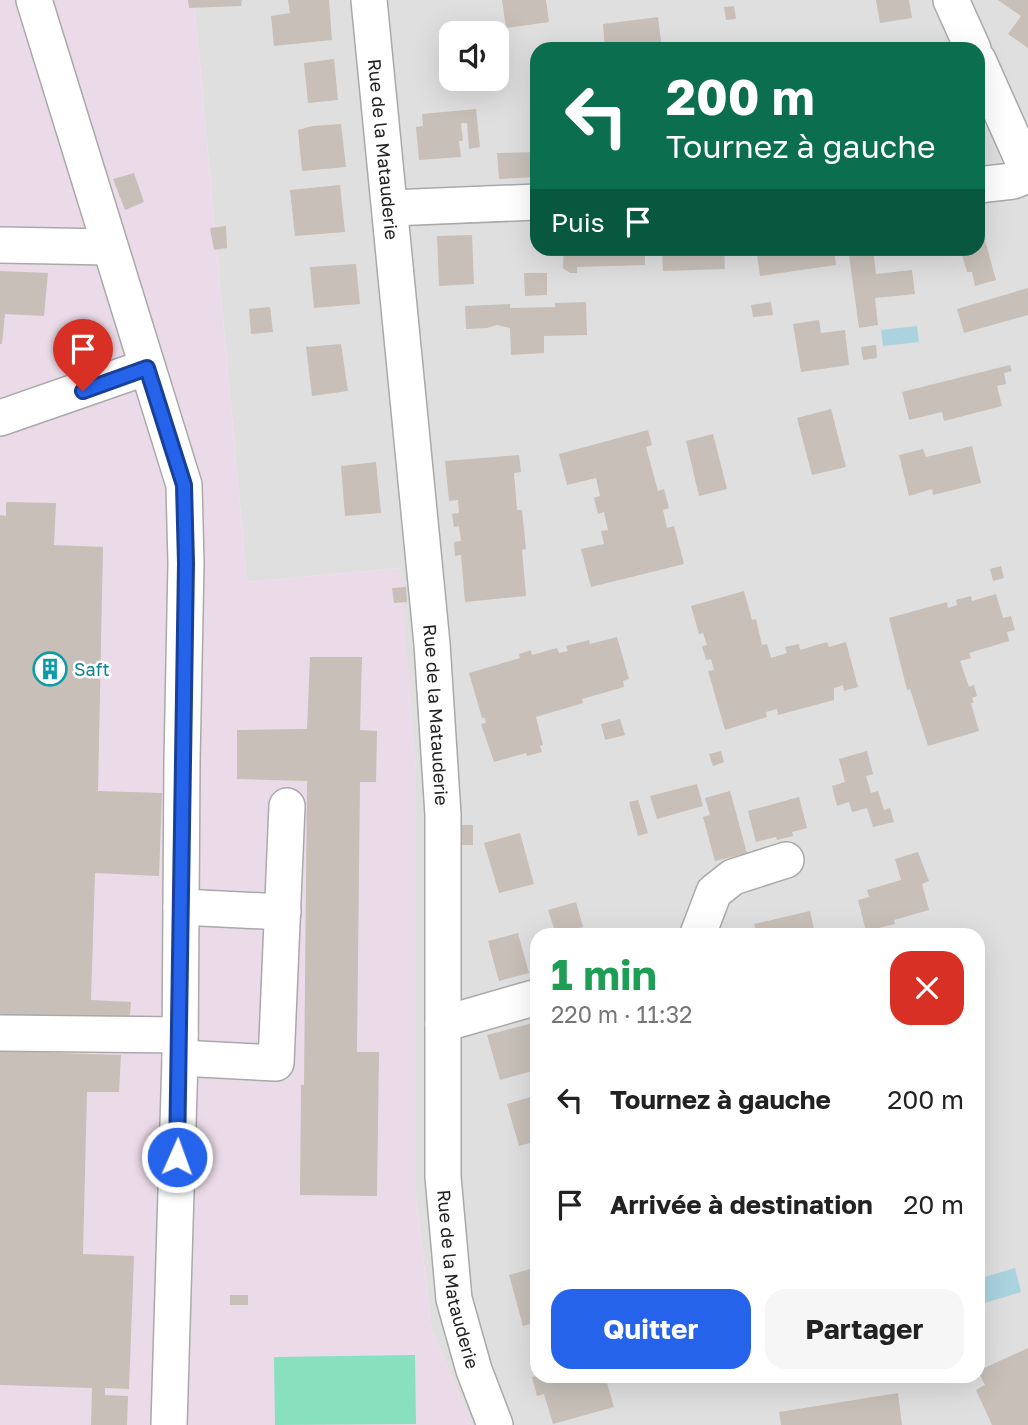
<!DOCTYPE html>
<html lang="fr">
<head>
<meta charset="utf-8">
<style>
	:root { --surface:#fff; --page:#f6f6f6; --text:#222; --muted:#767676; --accent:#2563eb }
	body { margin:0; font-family:"Golos Text",sans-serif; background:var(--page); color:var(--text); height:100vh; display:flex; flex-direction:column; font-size:26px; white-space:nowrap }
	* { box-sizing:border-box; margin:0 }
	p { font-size:23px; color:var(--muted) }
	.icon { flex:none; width:38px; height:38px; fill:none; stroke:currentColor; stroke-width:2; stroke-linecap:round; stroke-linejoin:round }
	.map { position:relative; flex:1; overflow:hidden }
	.sheet { position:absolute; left:530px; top:928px; width:455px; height:455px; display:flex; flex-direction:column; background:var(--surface); border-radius:21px; box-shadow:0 7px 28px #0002 }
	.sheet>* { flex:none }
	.top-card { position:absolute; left:530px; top:42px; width:455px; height:214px; border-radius:21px; box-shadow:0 7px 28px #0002; background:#0b6e4f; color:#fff; overflow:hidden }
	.buttons { position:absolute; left:439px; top:21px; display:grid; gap:14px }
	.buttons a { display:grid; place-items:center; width:70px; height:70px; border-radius:14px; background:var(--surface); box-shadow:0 7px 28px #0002; font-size:35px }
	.pin { position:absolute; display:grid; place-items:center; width:60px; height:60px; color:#fff; margin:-72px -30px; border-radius:50% 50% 50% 0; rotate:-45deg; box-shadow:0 0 7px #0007 }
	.pin .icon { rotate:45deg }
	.me { position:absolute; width:77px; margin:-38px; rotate:2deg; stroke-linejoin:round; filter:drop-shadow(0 0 5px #0008) }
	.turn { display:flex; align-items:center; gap:24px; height:147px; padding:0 21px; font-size:32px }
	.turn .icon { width:91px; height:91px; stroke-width:2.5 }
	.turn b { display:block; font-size:49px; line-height:60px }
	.then { display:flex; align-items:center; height:66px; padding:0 21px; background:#0003; gap:14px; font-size:26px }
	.round { display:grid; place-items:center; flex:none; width:74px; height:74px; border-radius:21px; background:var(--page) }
	.head { display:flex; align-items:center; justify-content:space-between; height:119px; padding:0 21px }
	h1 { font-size:42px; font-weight:700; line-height:52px; color:#1e9e55 }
	.button { display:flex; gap:14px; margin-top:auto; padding:14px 21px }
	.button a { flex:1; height:80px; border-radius:21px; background:var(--accent); color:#fff; font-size:28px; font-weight:700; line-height:80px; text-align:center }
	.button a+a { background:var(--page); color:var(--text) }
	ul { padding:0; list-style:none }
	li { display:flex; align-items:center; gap:21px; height:105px; padding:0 21px }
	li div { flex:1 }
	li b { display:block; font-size:26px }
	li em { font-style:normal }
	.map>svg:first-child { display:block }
	.residential { fill:#e0dfdf; fill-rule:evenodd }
	.industrial { fill:#ebdbe8 }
	.pitch { fill:#88e0be }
	.water { fill:#aad3df }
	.building { fill:#c7bfb8 }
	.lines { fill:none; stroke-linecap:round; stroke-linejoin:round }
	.minor-casing { stroke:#a9a9a9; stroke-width:38 }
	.minor { stroke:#fff; stroke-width:35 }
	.route-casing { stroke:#184099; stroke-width:18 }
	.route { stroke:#2563eb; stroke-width:12 }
	.labels { text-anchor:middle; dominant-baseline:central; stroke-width:5; stroke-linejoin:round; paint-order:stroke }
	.street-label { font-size:18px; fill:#222; stroke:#fff }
	.culture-label { font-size:18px; fill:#0d838f; stroke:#fff; text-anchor:start }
</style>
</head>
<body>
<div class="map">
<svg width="1028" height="1425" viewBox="0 0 1028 1425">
	<rect width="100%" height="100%" fill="#f2efe9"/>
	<path class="residential" d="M194 0H1028V1425H473L432 1330 416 1196V769L399 568 247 582ZM452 33H497V79H452ZM537 49H978V248H537ZM537 934H978V1376H537Z"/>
	<polygon class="industrial" points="0,0 194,0 247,582 400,568 416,769 416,1196 432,1330 473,1425 0,1425"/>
	<polygon class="pitch" points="415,1355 416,1424 275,1425 274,1357"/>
	<g class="water">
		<polygon points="917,326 919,342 883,346 881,330"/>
		<polygon points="1015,1268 1021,1292 978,1305 978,1279"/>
	</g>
	<g class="building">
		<polygon points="188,0 242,0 241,6 189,8"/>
		<polygon points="288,0 329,0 332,40 274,46 271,16 290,13"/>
		<polygon points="502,0 546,0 549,22 506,28"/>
		<polygon points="876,0 909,0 912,18 880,23"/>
		<polygon points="998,0 1028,0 1028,48 1008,34 1021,16"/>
		<polygon points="734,6 736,19 726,20 724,7"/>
		<polygon points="658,17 662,49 605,49 603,24"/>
		<polygon points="334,59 338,100 308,103 304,63"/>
		<polygon points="476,109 480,147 469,149 467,123 461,123 463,141 459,141 461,157 419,160 416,127 423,126 422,114"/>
		<polygon points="341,124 346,167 302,171 298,130 312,126"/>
		<polygon points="537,152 537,177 499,179 497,153"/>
		<polygon points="134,173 144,202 125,210 113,179"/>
		<polygon points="340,185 345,232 295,236 290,190"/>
		<polygon points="979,219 996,280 975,286 972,272 967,272 960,248 978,248"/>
		<polygon points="226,226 227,248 214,250 210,228"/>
		<polygon points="472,235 474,284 439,286 437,236"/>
		<polygon points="564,248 645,248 645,265 577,267 577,273 570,273 563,268"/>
		<polygon points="662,248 724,248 725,269 663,271"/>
		<polygon points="756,248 834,248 836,265 760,276"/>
		<polygon points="848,248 873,248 876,274 912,270 915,294 875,298 878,325 859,328"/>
		<polygon points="356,264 360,304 314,308 310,267"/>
		<polygon points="0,271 48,273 44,316 5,314 2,344 0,344"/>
		<polygon points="524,273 547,273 547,295 525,296"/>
		<polygon points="1028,288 1028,315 964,333 957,309"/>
		<polygon points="586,302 587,335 544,336 544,353 511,355 510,328 497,325 487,328 466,329 465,306 510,304 510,308 555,307 555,303"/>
		<polygon points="771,302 773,315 753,317 751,305"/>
		<polygon points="270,307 273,332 251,334 249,309"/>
		<polygon points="819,320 821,333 845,330 849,365 801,372 793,324"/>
		<polygon points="341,344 348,391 312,396 306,347"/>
		<polygon points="876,345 877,358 863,360 861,347"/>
		<polygon points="1010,365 1012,371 1004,373 1006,384 997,386 1002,406 944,421 942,412 909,420 902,392"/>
		<polygon points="831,409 846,467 812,475 797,418"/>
		<polygon points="648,430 652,445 646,447 658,491 664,489 669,508 663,510 667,528 674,526 684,564 591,587 581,549 604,544 601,531 608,530 604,512 598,514 594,498 600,496 596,478 567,485 559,454"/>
		<polygon points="713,434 727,489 699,496 686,441"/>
		<polygon points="972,446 981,483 933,495 932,489 909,496 899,455 923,449 926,457"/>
		<polygon points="519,455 521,472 514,473 517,510 522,510 526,549 522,550 526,596 465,602 461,555 455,556 454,542 461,541 459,526 454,527 452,514 459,513 458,500 449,501 445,461"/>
		<polygon points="376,462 381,513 345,516 341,466"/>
		<polygon points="6,502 56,503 54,545 103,547 98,791 162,793 159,876 95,873 91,1000 131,1002 129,1026 0,1025 0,515 6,516"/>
		<polygon points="1001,566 1004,578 993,581 990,569"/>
		<polygon points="406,587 407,602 394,603 392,588"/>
		<polygon points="744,591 752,620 756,619 762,645 767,644 771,658 787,653 785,647 799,644 800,650 827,642 829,647 846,642 858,687 844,691 843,685 834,688 834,700 778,715 777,709 766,712 767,717 725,730 708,671 714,670 711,659 706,660 702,646 707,645 703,633 699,634 691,606"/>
		<polygon points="996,594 1003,618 1011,616 1015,630 1007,632 1009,641 969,653 971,658 960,661 969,687 974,685 977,696 972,698 974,703 971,703 979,731 928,746 910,689 907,690 889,618 947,602 948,608 957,605 956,600 971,596 972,601"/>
		<polygon points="617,637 629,679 623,681 624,687 582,699 583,703 536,717 543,745 540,746 542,752 527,756 526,753 494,762 481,724 486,723 485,718 482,718 469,673 520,658 519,654 531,650 532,655 557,648 559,653 568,651 566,646 589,640 590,644"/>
		<polygon points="310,657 362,657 360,730 377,731 376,782 360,782 357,1052 379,1052 377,1196 300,1195 301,1085 304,1085 307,781 237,779 237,730 307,729"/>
		<polygon points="620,719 625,735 605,740 601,724"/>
		<polygon points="721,751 724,762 713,766 709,754"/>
		<polygon points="867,751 873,774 866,776 871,793 878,791 884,810 890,808 894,822 873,827 867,808 852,812 849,802 837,806 832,786 845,782 839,759"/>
		<polygon points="697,784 703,806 657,819 650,796"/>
		<polygon points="730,791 747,853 715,861 703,817 710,815 705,798"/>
		<polygon points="799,797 807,828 792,832 793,836 777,840 776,837 756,842 748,811"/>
		<polygon points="638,800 648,833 638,836 629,802"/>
		<rect x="457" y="825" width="16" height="20"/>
		<polygon points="520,833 534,884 499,893 484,843"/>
		<polygon points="918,852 929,881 922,884 929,910 894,920 895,924 866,931 858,900 869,897 867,890 901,880 895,859"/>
		<polygon points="576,902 583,927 556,934 548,910"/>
		<polygon points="810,911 815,934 757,934 754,924"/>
		<polygon points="518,933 529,973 499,981 488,941"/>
		<polygon points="537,1022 537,1054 532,1056 536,1070 500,1080 487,1035"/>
		<polygon points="0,1051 121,1055 119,1092 87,1092 83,1254 134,1256 129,1389 105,1388 105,1395 128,1396 127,1425 91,1425 92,1388 0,1385"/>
		<polygon points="537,1095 537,1141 519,1146 507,1104"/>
		<polygon points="537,1267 537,1322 523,1326 509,1275"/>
		<rect x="230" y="1295" width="18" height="10"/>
		<polygon points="1028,1348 1028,1425 992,1425 976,1390 985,1385 978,1371"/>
		<polygon points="538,1376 574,1376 576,1382 605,1376 614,1407 553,1424 544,1394 537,1396 532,1377"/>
		<polygon points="898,1393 902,1425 781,1425 779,1412"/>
	</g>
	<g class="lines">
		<defs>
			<g id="minor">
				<polyline points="34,0 184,485 186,563 182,761 180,1058 169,1425"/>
				<path id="s1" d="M369 0 432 644 443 815V1177L454 1299 474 1370 495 1425"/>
				<polyline points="951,0 973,49"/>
				<polyline points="978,60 1028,172"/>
				<polyline points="978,185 1013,181 1028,175"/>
				<polyline points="391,208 537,202"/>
				<polyline points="0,245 110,247"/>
				<polyline points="0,418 147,367"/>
				<polyline points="181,907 283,912"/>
				<polyline points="698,934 714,892 733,877 786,860"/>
				<polyline points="443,1024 537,997"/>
				<polyline points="0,1033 180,1035"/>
				<polyline points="180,1058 276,1063 287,806"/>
			</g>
		</defs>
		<use href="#minor" class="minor-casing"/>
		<use href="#minor" class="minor"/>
	</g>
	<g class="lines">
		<defs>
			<polyline id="route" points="83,391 147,368 184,485 186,563 177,1157"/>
		</defs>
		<use href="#route" class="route-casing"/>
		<use href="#route" class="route"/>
	</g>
	<defs>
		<symbol id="building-ring" viewBox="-11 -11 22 22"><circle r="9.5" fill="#fff" stroke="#0f9aa8" stroke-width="1.5"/><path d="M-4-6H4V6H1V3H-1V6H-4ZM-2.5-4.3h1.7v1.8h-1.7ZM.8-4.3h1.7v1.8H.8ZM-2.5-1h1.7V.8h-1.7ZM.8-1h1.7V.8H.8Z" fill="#0f9aa8"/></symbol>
	</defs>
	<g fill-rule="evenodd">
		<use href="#building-ring" x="31" y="650" width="38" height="38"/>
	</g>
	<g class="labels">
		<g class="street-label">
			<text stroke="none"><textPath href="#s1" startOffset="150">Rue de la Matauderie</textPath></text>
			<text stroke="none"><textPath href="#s1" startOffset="718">Rue de la Matauderie</textPath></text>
			<text stroke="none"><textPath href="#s1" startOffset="1284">Rue de la Matauderie</textPath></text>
		</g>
		<g class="culture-label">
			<text x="74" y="669">Saft</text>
		</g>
	</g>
</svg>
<div class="buttons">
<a><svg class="icon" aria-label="sound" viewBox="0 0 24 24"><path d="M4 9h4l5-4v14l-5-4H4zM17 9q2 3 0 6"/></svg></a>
</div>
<div class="pin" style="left:83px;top:391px;background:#d93025"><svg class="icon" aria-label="arrive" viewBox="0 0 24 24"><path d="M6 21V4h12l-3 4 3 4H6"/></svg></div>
<svg class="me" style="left:177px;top:1157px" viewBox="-20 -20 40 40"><circle r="17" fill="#2563eb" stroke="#fff" stroke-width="3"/><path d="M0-11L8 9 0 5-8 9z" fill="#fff"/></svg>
<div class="top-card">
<div class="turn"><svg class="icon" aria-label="left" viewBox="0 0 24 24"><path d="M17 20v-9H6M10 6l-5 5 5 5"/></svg><div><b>200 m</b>Tournez à gauche</div></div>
<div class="then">Puis<svg class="icon" aria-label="arrive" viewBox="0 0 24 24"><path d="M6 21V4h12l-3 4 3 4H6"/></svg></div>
</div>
<section class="sheet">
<div class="head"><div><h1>1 min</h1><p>220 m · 11:32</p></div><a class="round" style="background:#d93025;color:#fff"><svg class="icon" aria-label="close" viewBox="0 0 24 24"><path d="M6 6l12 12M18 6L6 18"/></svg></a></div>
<ul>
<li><svg class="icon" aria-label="left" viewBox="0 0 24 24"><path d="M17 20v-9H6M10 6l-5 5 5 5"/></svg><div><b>Tournez à gauche</b></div><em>200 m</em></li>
<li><svg class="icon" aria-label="arrive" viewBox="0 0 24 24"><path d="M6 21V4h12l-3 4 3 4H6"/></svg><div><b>Arrivée à destination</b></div><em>20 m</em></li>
</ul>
<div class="button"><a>Quitter</a><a>Partager</a></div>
</section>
</div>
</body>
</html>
